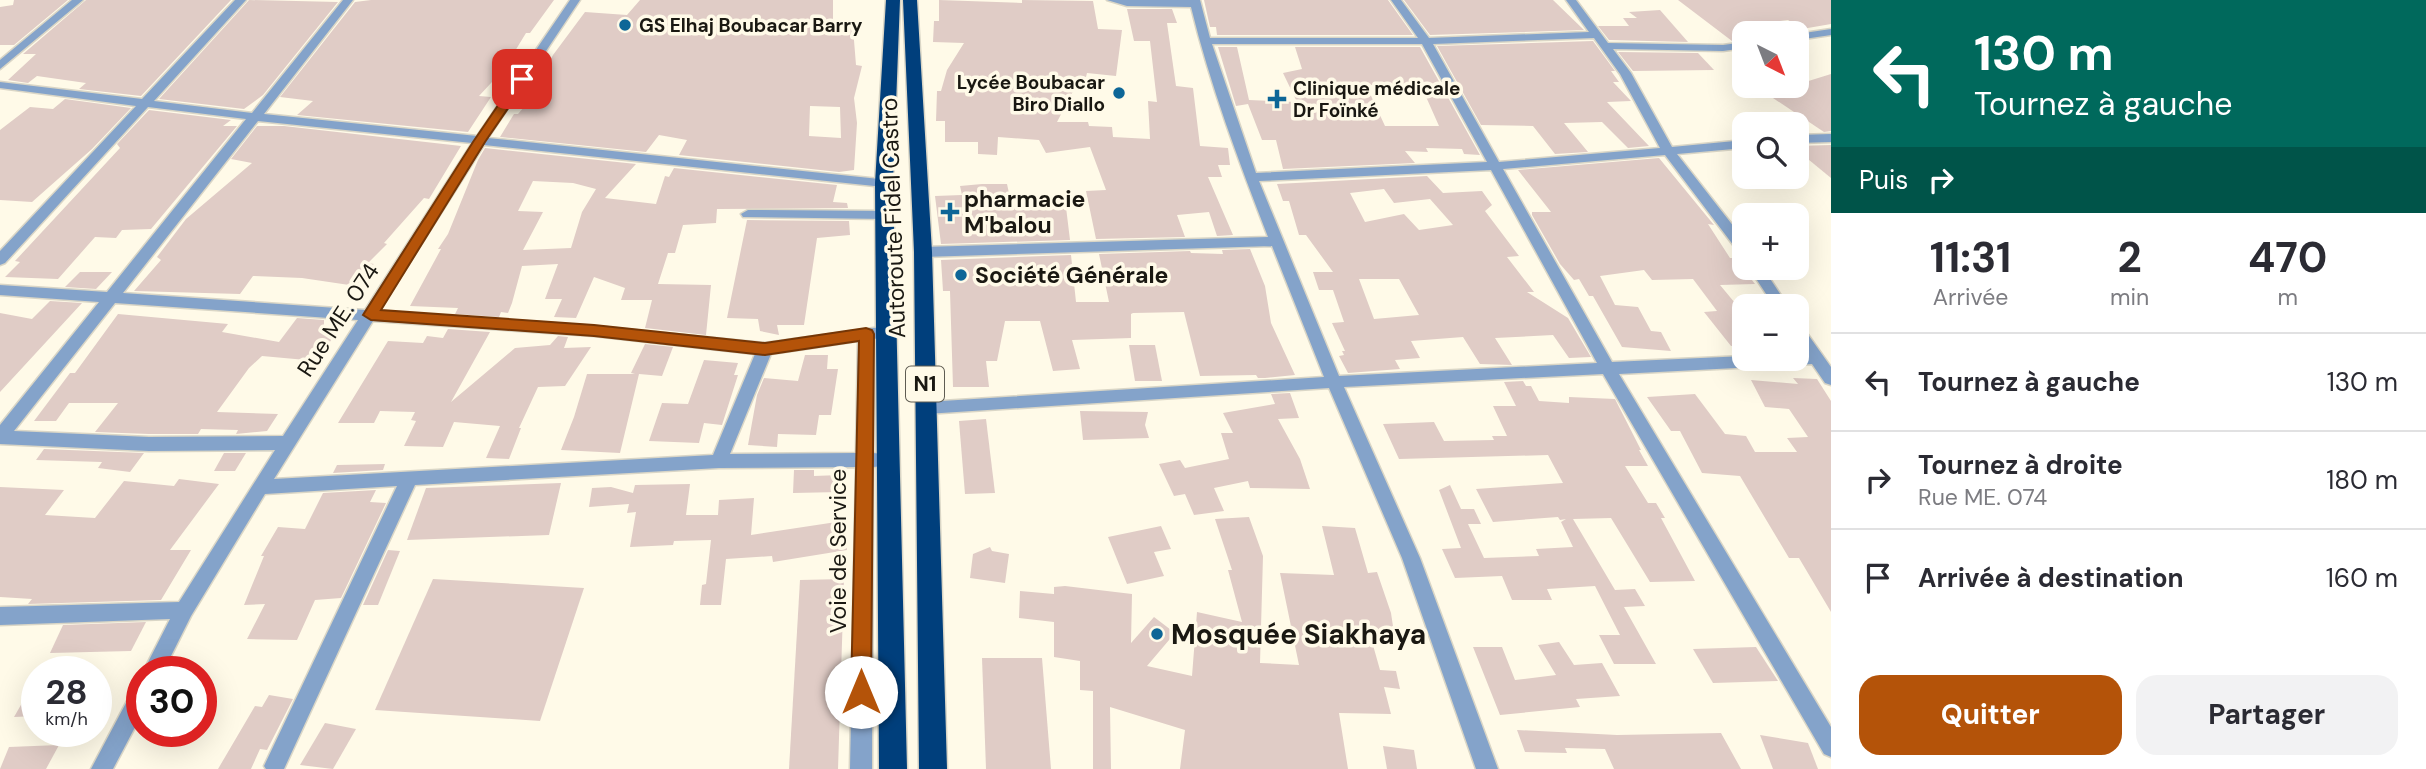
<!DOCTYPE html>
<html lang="fr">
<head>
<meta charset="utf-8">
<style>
	:root { --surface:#fff; --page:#f2f2f3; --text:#2b2b33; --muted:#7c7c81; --line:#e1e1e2; --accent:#b45309 }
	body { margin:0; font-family:"DM Sans",sans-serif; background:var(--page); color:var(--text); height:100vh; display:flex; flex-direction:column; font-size:26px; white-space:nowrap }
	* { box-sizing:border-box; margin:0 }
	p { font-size:23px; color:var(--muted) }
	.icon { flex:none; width:38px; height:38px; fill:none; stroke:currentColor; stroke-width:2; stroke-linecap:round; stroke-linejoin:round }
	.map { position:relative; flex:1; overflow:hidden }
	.details { display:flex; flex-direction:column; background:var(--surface); width:595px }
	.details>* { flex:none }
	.banner { background:#00695c; color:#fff; overflow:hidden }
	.needle { width:46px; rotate:138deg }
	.tools { position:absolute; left:1732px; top:21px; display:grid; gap:14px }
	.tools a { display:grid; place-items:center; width:77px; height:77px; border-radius:14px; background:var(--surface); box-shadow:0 7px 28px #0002; font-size:35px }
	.speed { position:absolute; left:21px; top:656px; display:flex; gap:14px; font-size:35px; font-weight:700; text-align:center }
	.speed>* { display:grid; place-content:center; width:91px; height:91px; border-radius:50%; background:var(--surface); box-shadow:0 7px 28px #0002; line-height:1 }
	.speed small { font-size:18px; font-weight:400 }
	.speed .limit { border:10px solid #d22; background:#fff; color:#111 }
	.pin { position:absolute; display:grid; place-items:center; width:60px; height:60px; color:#fff; margin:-30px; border-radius:14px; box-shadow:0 4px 10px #0006 }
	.me { position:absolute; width:77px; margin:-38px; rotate:0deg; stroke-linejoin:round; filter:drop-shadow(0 0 5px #0008) }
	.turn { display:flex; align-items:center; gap:24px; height:147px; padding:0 28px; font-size:32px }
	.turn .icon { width:91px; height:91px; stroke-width:2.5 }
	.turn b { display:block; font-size:49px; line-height:60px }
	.then { display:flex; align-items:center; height:66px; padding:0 28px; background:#0003; gap:14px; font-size:26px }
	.eta { display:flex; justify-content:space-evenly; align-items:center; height:119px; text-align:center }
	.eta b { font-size:42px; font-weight:700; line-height:49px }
	.button { display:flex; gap:14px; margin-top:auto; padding:14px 28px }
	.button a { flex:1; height:80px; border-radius:21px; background:var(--accent); color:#fff; font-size:28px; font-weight:700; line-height:80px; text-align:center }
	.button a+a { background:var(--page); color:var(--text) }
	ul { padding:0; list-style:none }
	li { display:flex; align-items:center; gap:21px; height:98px; padding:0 28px; border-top:2px solid var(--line) }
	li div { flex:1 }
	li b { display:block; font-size:26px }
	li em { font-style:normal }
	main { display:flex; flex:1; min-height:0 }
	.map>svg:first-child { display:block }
	.building { fill:#e0ccc6; fill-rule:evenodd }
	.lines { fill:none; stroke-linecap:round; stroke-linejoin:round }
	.street-casing { stroke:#dad6c6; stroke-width:3 }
	.highway-casing { stroke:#dad6c6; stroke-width:3 }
	.street { fill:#84a3ca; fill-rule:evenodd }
	.highway { fill:#003f7c; fill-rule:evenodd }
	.route { fill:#b45309; stroke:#753606; stroke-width:2 }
	.poi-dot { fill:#0d6697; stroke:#fffae8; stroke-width:2.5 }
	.labels { text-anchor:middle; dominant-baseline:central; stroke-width:7; stroke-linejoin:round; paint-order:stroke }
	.far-poi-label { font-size:19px; font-weight:bold; fill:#1a1812; stroke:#fffae8; text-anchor:start }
	.shield { fill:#fffae8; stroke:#5f5c52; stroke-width:2 }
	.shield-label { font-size:21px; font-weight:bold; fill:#1a1812 }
	.poi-label { font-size:23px; font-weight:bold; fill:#1a1812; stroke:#fffae8; text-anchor:start }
	.street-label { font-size:23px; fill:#1a1812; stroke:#fffae8 }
	.near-poi-label { font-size:28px; font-weight:bold; fill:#1a1812; stroke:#fffae8; text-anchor:start }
</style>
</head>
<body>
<main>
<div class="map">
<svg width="1831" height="769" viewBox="0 0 1831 769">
	<rect width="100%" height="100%" fill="#fffae8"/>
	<g class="building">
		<polygon points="14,0 68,0 14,45 0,45 0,7 13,5"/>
		<polygon points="86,0 231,0 141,96 79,89 86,83 37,76 28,83 8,80 36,54 23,54"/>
		<polygon points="249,0 338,2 263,95 244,109 159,99"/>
		<polygon points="371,0 554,0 530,33 526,33 504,69 479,96 491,97 468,132 297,115 313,101 280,97 355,2"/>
		<path d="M640 0H833V29L853 28 856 65 862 66 854 98 857 123 854 170 839 172 679 155 687 140 659 135 646 152 500 137 514 114H518L549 78H541L553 55 585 12 627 15ZM810 106 840 107 841 138 809 136Z"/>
		<polygon points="939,0 1022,3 1022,0 1093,1 1098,29 1122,30 1116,76 1087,73 1086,77 1081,76 1057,122 1088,122 1089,126 1112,127 1113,137 1150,139 1148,101 1157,102 1150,41 1134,41 1127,9 1172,9 1177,23 1167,23 1176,86 1193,88 1200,146 1228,148 1230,165 1218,165 1222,177 1208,177 1233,235 1217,236 1209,212 1177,215 1185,237 1096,239 1086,191 1106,190 1090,147 1046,153 1039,140 998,137 997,155 978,154 978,142 945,142 945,121 936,121 937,91 941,91 947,70 964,43 933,42 934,21 939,21"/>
		<polygon points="1204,0 1388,0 1413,35 1217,35 1216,27 1210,27"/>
		<polygon points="1404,0 1553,0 1584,30 1430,35"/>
		<polygon points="1678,0 1831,0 1831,24 1802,29 1788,20 1741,26 1745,29 1745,39 1732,41"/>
		<polygon points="1660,10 1688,42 1609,40 1598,26 1629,26 1623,18 1637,18 1629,12"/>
		<polygon points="1593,41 1615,71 1611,71 1619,82 1613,82 1631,101 1607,102 1649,146 1628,148 1602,122 1564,123 1588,152 1555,154 1533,126 1481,125 1437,46"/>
		<path d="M1218 47H1237L1249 100 1297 102 1283 73 1302 69 1295 47H1420L1480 155 1464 154 1462 149 1426 148 1428 152 1405 151 1415 163 1283 169 1276 140H1262L1248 104 1236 106ZM1409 84 1423 90 1439 126H1385L1366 85Z"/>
		<polygon points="1618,52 1698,53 1714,70 1633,71"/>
		<polygon points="1831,74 1831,131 1824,132 1767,94"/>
		<polygon points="65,99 131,108 92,149 32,202 0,200 0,130 30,107 53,109"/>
		<polygon points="149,110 231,120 223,126 237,126 151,229 122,230 116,238 95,237 58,279 5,277 20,262 15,261 120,148 117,144"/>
		<polygon points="257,126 284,126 461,146 429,199 424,198 384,243 387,244 368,263 374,264 356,286 302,278 253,276 240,294 134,291 161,260 157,257 186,219 252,163 231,159"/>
		<polygon points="1831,145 1831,178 1797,150 1797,146"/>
		<path d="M485 148 636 164 605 198 656 204 665 176 669 177 674 168 837 185 833 202 847 203 848 208 717 209 716 223 683 225 675 253H668L658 284 711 285 706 335 645 328 652 300H621L625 288 594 277 576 318 554 317 562 299H545L558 264 522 266 512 303 508 313 501 312 499 317 455 314 458 308 410 306 441 249H438L448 234 478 160ZM533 181 573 183 596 189 582 212 571 248 523 250 543 212 518 211Z"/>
		<polygon points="1659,158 1714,225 1708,224 1730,258 1735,258 1755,284 1720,285 1745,315 1745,345 1731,346 1704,312 1717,311 1693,279 1652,280 1644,270 1600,276 1615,305 1638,307 1651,331 1661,332 1671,351 1622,347 1593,296 1589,296 1579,279 1574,280 1560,264 1532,215 1532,212 1551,212 1518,170"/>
		<path d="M1427 176 1443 193 1482 191 1492 205 1485 211 1519 256 1507 257 1534 292H1527L1568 318 1591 357 1569 358 1553 335 1495 338 1512 365 1480 364 1463 337 1411 341 1420 358 1395 360 1400 369 1348 373 1339 356 1344 355 1342 351H1345L1332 323 1344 322 1333 290H1319L1313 272H1333L1306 235H1299L1289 201H1283L1277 184ZM1384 189 1394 203 1430 199 1453 225 1419 230 1404 214 1365 222 1350 193ZM1359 279H1399L1419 315 1374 319Z"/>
		<polygon points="982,184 1007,184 1012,207 1050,206 1050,199 1065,199 1070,240 941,244 935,196 962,195 960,186"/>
		<polygon points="747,220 849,221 850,235 817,238 804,325 777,325 779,335 760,331 758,319 727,318"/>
		<polygon points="1250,249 1265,286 1271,323 1295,375 1265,378 1258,378 1256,375 1200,376 1184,312 1133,313 1131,314 1131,338 1072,340 1080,369 1053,371 1040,321 1005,321 997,361 986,361 989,387 953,387 950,291 943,291 941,260 1071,255 1076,302 1109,302 1099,254 1190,251 1191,253 1223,254 1222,250"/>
		<polygon points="80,272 112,272 96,289 65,287"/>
		<polygon points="50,301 82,303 0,392 0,313 32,319"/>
		<polygon points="118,314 228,324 222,332 279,342 297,318 324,320 324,326 340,327 317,361 262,356 249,368 217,412 278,414 267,431 236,434 238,430 201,429 198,434 149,434 95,432 118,403 69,403 56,421 34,421 70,373 75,373"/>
		<polygon points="448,329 490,332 451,402 515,348 550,345 558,336 568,337 564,348 591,347 565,386 538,387 519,428 521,428 509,459 486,458 500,426 454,422 443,447 404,446 416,421 411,420 415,412 380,411 374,423 338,423 388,341 423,343 427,336 443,338"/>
		<polygon points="645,344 673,347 662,376 639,374 620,453 561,450 574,417 587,374 635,374 631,373"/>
		<polygon points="1129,345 1155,345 1162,381 1135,381"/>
		<polygon points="805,355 828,355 827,369 838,369 831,415 819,415 816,435 778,434 777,447 748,445 757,395 764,378 798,381"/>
		<polygon points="704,360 738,363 734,375 738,375 722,425 704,423 699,443 649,441 662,403 688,404"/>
		<polygon points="1793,378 1817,379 1831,401 1831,612 1799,558 1789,558 1740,476 1702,473 1680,431 1671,431 1647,397 1695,394 1725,434 1746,436 1755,452 1797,452 1787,438 1808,437 1789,409 1765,407 1751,380 1798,384"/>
		<polygon points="1523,381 1526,386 1531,386 1539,401 1569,403 1569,397 1615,399 1641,450 1639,450 1648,466 1625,466 1648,503 1656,503 1665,518 1661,518 1695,581 1650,582 1611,518 1573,519 1615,590 1635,589 1645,606 1624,607 1656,664 1614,664 1599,635 1620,635 1595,586 1547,589 1552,600 1512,600 1502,576 1455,578 1442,549 1461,548 1439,490 1450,485 1461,509 1474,509 1481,524 1468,524 1484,558 1539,556 1536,549 1573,547 1561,522 1566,519 1560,520 1558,517 1493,522 1476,489 1563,483 1548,455 1399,459 1383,424 1434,422 1444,441 1494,440 1492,436 1507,436 1493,406 1516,406 1504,382"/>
		<polygon points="1290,393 1299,418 1278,419 1300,459 1310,489 1250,488 1248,481 1214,488 1224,511 1194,515 1185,494 1174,496 1159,464 1180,460 1185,468 1229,459 1221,433 1233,433 1223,413 1275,404 1271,394"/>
		<polygon points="1080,411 1148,412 1145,425 1149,438 1083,440"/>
		<polygon points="986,419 995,493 965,494 959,421"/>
		<polygon points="44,449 144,453 130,472 98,468 102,462 36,460"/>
		<polygon points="224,453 246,453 235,471 214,471"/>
		<polygon points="385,464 383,470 333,473 337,465"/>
		<polygon points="794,470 814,470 814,476 840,475 840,492 793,493"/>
		<polygon points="179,479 219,484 170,550 191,550 161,600 28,604 32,599 0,597 0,487 64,490 45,515 95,518 124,481 174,486"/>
		<polygon points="561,483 549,535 407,540 426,488"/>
		<polygon points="690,484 686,515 718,515 719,500 754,498 751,535 843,521 847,550 773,562 772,556 726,559 721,605 700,605 702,585 706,584 711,540 674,541 673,545 630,547 636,512 627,513 629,504 589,507 592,488 611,487 633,493 635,485"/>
		<polygon points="376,490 370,502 386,503 341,598 315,600 297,640 247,639 265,604 244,605 264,556 261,556 278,527 305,529 323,493"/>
		<polygon points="1249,517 1263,556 1260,663 1299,665 1280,573 1334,575 1322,526 1355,528 1368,573 1377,572 1391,613 1394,633 1369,631 1380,670 1396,671 1400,689 1384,687 1391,714 1339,713 1348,769 1180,769 1185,730 1110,707 1111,769 1093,769 1093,691 1080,690 1080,661 1054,657 1054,622 1019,618 1020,591 1054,594 1054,587 1065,586 1132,594 1131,643 1154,617 1175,633 1147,666 1192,676 1197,612 1242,622 1228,570 1232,570 1215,519"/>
		<polygon points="1161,526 1171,549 1154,552 1164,576 1127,584 1108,537"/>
		<polygon points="990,547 992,551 1009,554 1005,583 970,578 973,554"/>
		<polygon points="388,550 400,551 378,605 363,605"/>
		<polygon points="433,579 584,588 540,721 375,710"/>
		<polygon points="844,579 838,769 789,769 800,580"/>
		<polygon points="146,622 131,651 50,653 63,625"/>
		<polygon points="1559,642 1574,665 1602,663 1620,696 1576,699 1580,707 1500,715 1473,647 1502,647 1515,680 1556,675 1538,645"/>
		<polygon points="1756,647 1778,681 1713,683 1693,649"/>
		<polygon points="982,658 1042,658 1051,769 986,769"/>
		<polygon points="37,677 37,716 14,717"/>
		<polygon points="269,695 293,699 267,750 260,749 251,769 218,769 255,706 262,707"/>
		<polygon points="325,723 356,729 333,769 300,765"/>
		<polygon points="1517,730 1617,735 1721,733 1741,769 1614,769 1605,749 1565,748 1567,753 1525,752"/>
		<polygon points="1760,735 1808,743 1818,769 1773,769"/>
		<polygon points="59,745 46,769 0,769 9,747"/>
		<polygon points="1383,746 1414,750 1417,769 1387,769"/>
	</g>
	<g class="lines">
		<defs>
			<g id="street">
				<polygon points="72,0 83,0 0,69 0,60"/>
				<path d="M235 0H246L154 101 252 113 343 0H353L264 114 477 136 570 0H580L488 138 889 180V186L884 187 484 145 379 311 594 326 765 343 888 326 893 327 896 331 893 335 874 339 873 453 894 455 896 460 894 465 873 467 872 769H850L856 467 719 468 415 485 284 769H266L264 766 397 486 265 494 191 616 163 672H143L170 619 0 625V607L179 602 275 450 149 451 0 444V425L99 302 0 295V285L107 292 246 119 148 107 5 263 0 265V251L136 106 0 88V82L142 99ZM258 121 472 143 365 310 123 293ZM115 303 358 320 283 436 149 437 14 431ZM373 321 594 336 755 354 713 455 274 479ZM858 341 856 453 730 454 771 354Z"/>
				<path d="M1107 0H1200L1210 38H1418L1391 0H1401L1429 38 1589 32 1566 0H1576L1608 43 1723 45 1745 42V48L1723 51 1613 49 1631 73 1672 147 1745 140V148L1677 154 1745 241V256L1740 254 1665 155 1503 169 1612 362 1745 356V359H1797V353H1805L1797 342V325L1802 326 1831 367V385L1825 383 1812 364 1619 374 1831 727V757L1824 754 1603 374 1344 387 1420 558 1498 769H1476L1402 558 1329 388 926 414 920 412 918 408 920 404 926 402 1324 377 1272 246 923 257 916 252 923 247 1268 237C1239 162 1210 85 1191 7L1127 6ZM1594 38 1620 74 1660 148 1499 162 1433 44ZM1212 44H1422L1487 162 1256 173ZM1491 170 1597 363 1339 376 1259 181Z"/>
				<polygon points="1831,29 1831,35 1797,40 1797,34"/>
				<polygon points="1831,134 1831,142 1797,143 1797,135"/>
				<polygon points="748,210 886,211 893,215 886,219 743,217 741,214"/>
				<polygon points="1749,268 1763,268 1788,306 1774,306"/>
				<polygon points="142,684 142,714 113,769 91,769 135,686"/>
			</g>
			<g id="highway">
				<polygon points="886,0 900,0 893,183 907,769 879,769 875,183"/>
				<polygon points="903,0 917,0 932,252 947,769 919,769 914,252"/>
			</g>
		</defs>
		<use href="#street" class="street-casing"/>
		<use href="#highway" class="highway-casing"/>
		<use href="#street" class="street"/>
		<use href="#highway" class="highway"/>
	</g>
	<polygon class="route" points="522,75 528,79 485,142 381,310 594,325 765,343 866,328 872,330 874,334 871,692 868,699 861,702 854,699 851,692 859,341 765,355 594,336 371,320 363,315 473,142 518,76"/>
	<g class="poi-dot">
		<circle cx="625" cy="25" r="7"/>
		<circle cx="1119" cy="93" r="7"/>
		<path d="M1273.5 88.5h7v7h7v7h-7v7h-7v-7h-7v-7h7z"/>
		<path d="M946.5 201.5h7v7h7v7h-7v7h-7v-7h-7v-7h7z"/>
		<circle cx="961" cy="275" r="7"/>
		<circle cx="1157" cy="634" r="7"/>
	</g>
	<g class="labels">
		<g class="far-poi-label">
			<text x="639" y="25">GS Elhaj Boubacar Barry</text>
			<text x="1105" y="82" text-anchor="end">Lycée Boubacar<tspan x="1105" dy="22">Biro Diallo</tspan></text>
			<text x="1293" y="88">Clinique médicale<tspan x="1293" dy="22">Dr Foïnké</tspan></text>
		</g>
		<rect class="shield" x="906" y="366.5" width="38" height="35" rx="5"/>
		<g class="shield-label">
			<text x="925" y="384">N1</text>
		</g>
		<g class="poi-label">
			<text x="964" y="199">pharmacie<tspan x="964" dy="26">M'balou</tspan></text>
			<text x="975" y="275">Société Générale</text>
		</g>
		<g class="street-label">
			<text transform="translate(893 218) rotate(-92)">Autoroute Fidel Castro</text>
			<text transform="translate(338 320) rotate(-57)">Rue ME. 074</text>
			<text transform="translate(838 551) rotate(-90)">Voie de Service</text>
		</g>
		<g class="near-poi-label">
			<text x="1171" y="634">Mosquée Siakhaya</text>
		</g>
	</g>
</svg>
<div class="tools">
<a><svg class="needle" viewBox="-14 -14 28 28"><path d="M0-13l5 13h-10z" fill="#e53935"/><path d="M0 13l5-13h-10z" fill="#7c7c81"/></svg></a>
<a><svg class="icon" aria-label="search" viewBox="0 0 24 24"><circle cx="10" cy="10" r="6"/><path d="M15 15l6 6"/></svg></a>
<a>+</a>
<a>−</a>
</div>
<div class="speed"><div>28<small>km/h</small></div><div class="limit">30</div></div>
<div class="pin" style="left:522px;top:79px;background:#d93025"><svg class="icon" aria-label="arrive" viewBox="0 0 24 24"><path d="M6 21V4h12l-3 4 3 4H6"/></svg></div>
<svg class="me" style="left:861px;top:692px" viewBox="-20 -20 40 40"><circle r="19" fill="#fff"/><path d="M0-13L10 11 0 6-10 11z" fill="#b45309"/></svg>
</div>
<section class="details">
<div class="banner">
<div class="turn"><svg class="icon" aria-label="left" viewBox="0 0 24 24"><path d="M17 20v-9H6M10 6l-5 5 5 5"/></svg><div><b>130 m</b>Tournez à gauche</div></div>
<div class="then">Puis<svg class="icon" aria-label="right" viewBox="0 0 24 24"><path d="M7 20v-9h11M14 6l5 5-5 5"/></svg></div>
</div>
<div class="eta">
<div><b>11:31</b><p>Arrivée</p></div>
<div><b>2</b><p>min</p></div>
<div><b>470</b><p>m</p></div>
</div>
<ul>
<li><svg class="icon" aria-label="left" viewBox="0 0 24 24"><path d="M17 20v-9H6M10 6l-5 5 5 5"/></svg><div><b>Tournez à gauche</b></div><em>130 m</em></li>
<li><svg class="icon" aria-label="right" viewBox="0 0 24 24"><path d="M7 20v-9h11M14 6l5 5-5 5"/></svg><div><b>Tournez à droite</b><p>Rue ME. 074</p></div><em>180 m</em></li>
<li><svg class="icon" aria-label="arrive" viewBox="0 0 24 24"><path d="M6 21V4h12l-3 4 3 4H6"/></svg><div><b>Arrivée à destination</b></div><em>160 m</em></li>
</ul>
<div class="button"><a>Quitter</a><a>Partager</a></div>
</section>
</main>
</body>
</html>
